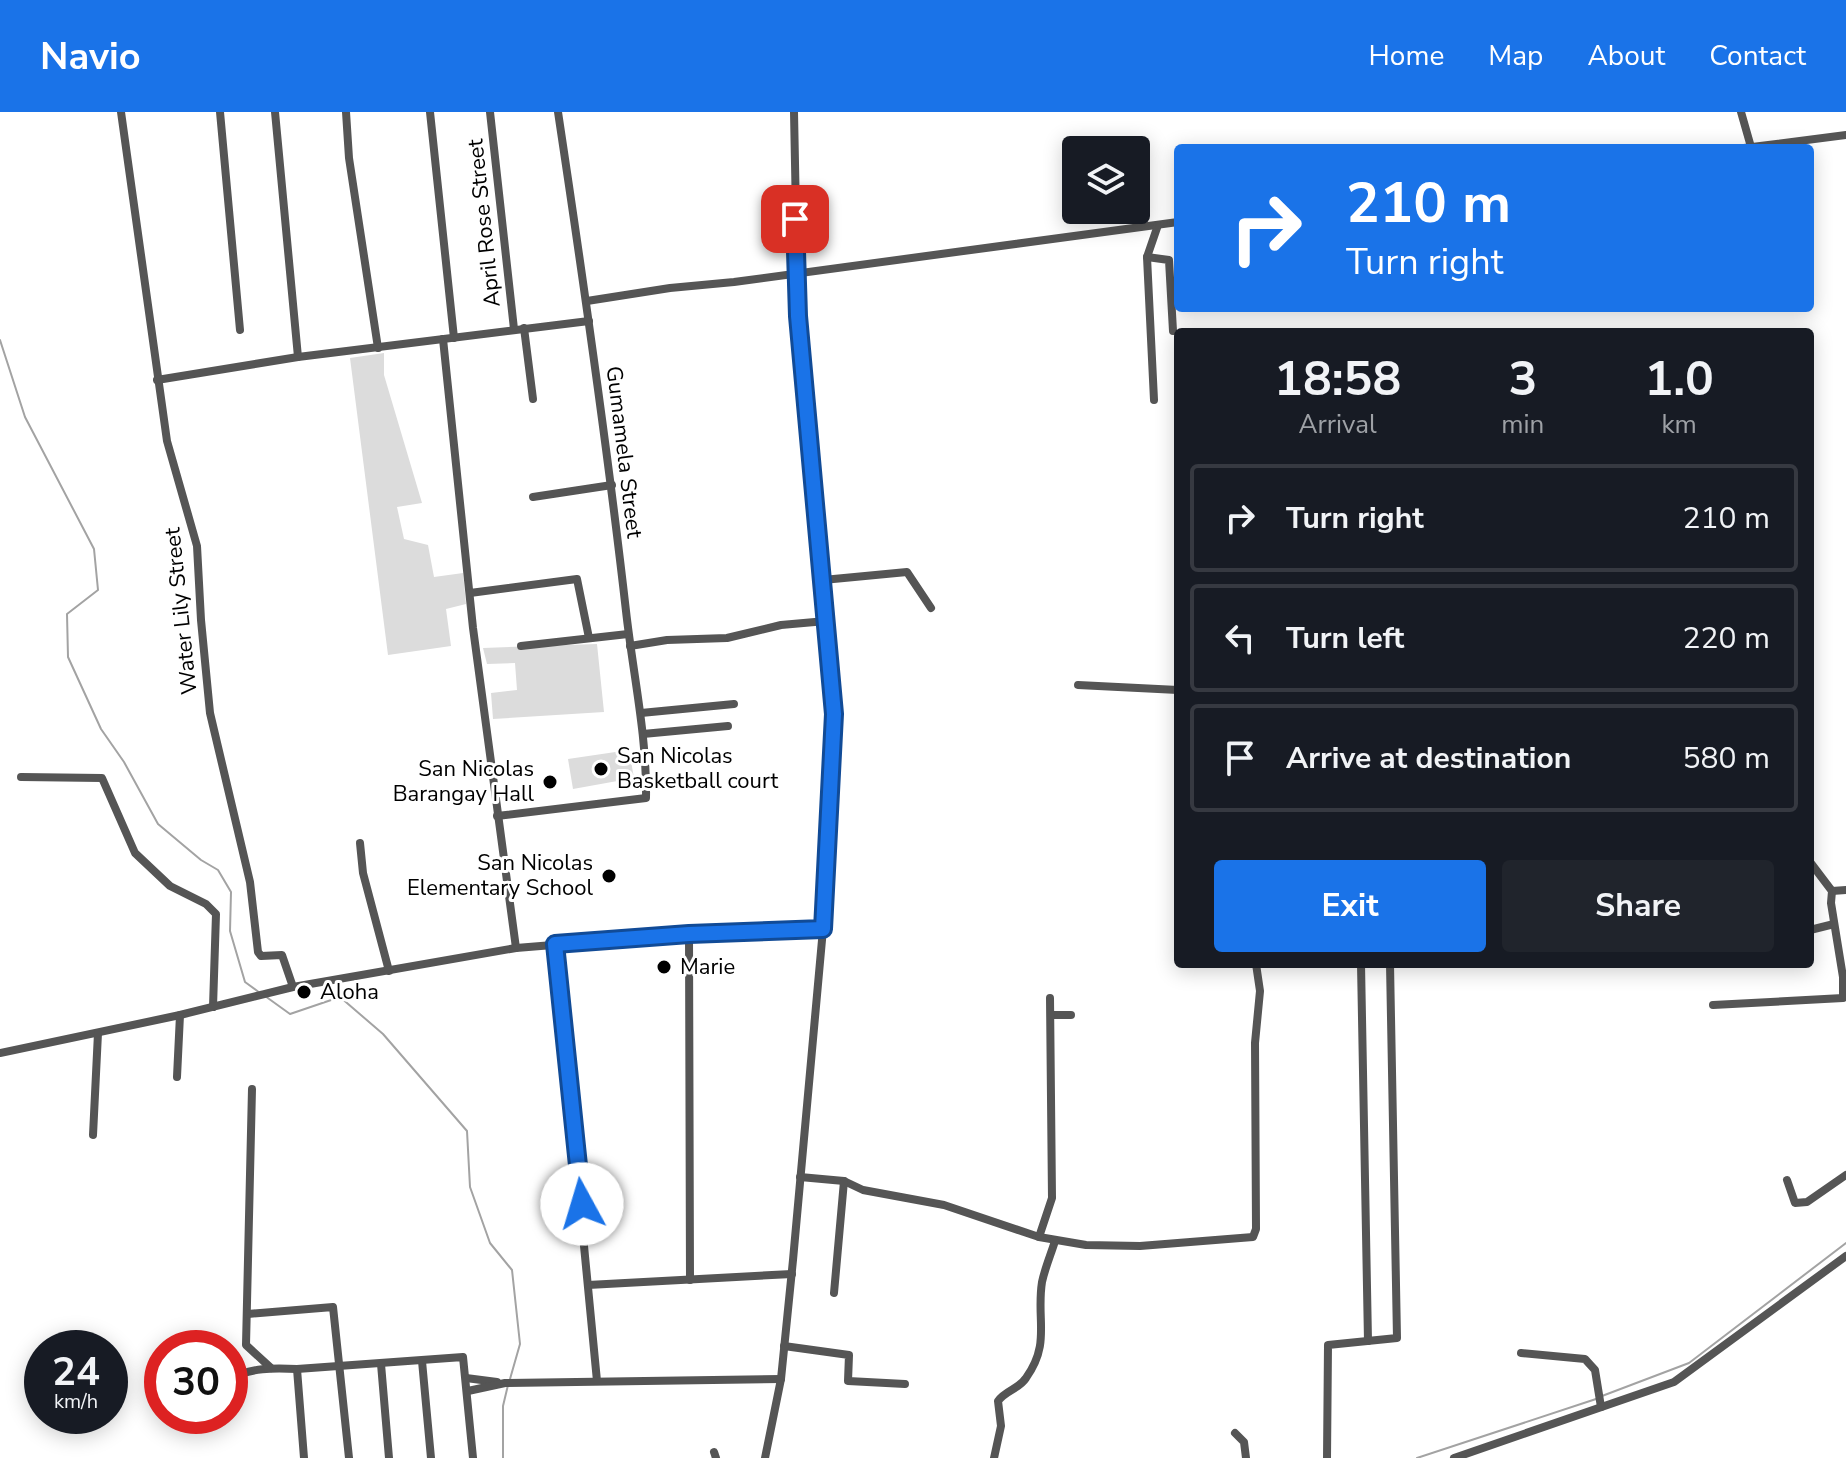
<!DOCTYPE html>
<html lang="en">
<head>
<meta charset="utf-8">
<style>
	:root { --surface:#171b24; --page:#20242c; --text:#f1f3f6; --muted:#9ea1a6; --line:#363941; --accent:#1a73e8 }
	body { margin:0; font-family:"Nunito Sans",sans-serif; background:var(--page); color:var(--text); height:100vh; display:flex; flex-direction:column; font-size:30px; white-space:nowrap }
	* { box-sizing:border-box; margin:0 }
	p { font-size:26px; color:var(--muted) }
	.icon { flex:none; width:44px; height:44px; fill:none; stroke:currentColor; stroke-width:2; stroke-linecap:round; stroke-linejoin:round }
	.map { position:relative; flex:1; overflow:hidden }
	.side { position:absolute; left:1174px; top:216px; width:640px; height:640px; display:flex; flex-direction:column; background:var(--surface); border-radius:8px; box-shadow:0 4px 20px #0003 }
	.side>* { flex:none }
	.hud { position:absolute; left:1174px; top:32px; width:640px; height:168px; border-radius:8px; box-shadow:0 4px 20px #0003; background:#1a73e8; color:#fff; overflow:hidden }
	.tools { position:absolute; left:1062px; top:24px; display:grid; gap:16px }
	.tools a { display:grid; place-items:center; width:88px; height:88px; border-radius:8px; background:var(--surface); box-shadow:0 4px 20px #0003; font-size:40px }
	.speed { position:absolute; left:24px; top:1218px; display:flex; gap:16px; font-size:40px; font-weight:700; text-align:center }
	.speed>* { display:grid; place-content:center; width:104px; height:104px; border-radius:50%; background:var(--surface); box-shadow:0 4px 20px #0003; line-height:1 }
	.speed small { font-size:20px; font-weight:400 }
	.speed .limit { border:12px solid #d22; background:#fff; color:#111 }
	.pin { position:absolute; display:grid; place-items:center; width:68px; height:68px; color:#fff; margin:-34px; border-radius:16px; box-shadow:0 4px 12px #0006 }
	.me { position:absolute; width:88px; margin:-44px; rotate:354deg; stroke-linejoin:round; filter:drop-shadow(0 0 6px #0008) }
	.turn { display:flex; align-items:center; gap:28px; height:168px; padding:0 40px; font-size:36px }
	.turn .icon { width:104px; height:104px; stroke-width:2.5 }
	.turn b { display:block; font-size:56px; line-height:68px }
	.eta { display:flex; justify-content:space-evenly; align-items:center; height:136px; text-align:center }
	.eta b { font-size:48px; font-weight:700; line-height:56px }
	.button { display:flex; gap:16px; margin-top:auto; padding:16px 40px }
	.button a { flex:1; height:92px; border-radius:8px; background:var(--accent); color:#fff; font-size:32px; font-weight:700; line-height:92px; text-align:center }
	.button a+a { background:var(--page); color:var(--text) }
	ul { padding:0; list-style:none }
	li { display:flex; align-items:center; gap:24px; height:108px; margin:0 16px 12px; padding:0 24px; border:4px solid var(--line); border-radius:8px }
	li div { flex:1 }
	li b { display:block; font-size:30px }
	li em { font-style:normal }
	header { display:flex; align-items:center; gap:48px; box-sizing:border-box; height:112px; padding:0 40px; background:var(--accent); color:#fff }
	header strong { font-size:38px }
	nav { display:flex; gap:44px; margin-inline-start:auto; font-size:28px }
	.map>svg:first-child { display:block }
	.green { fill:#dcdcdc }
	.lines { fill:none; stroke-linecap:round; stroke-linejoin:round }
	.stream { stroke:#a3a3a3; stroke-width:2 }
	.minor { stroke:#555; stroke-width:8 }
	.route-casing { stroke:#114b97; stroke-width:20 }
	.route { stroke:#1a73e8; stroke-width:14 }
	.poi-dot { fill:#000; stroke:#fff; stroke-width:3 }
	.labels { text-anchor:middle; dominant-baseline:central; stroke-width:6; stroke-linejoin:round; paint-order:stroke }
	.street-label { font-size:22px; fill:#000; stroke:#fff }
	.poi-label { font-size:22px; fill:#000; stroke:#fff; text-anchor:start }
</style>
</head>
<body>
<header>
<strong>Navio</strong>
<nav><a>Home</a><a>Map</a><a>About</a><a>Contact</a></nav>
</header>
<div class="map">
<svg width="1846" height="1346" viewBox="0 0 1846 1346">
	<rect width="100%" height="100%" fill="#fff"/>
	<g class="green">
		<polygon points="384,241 384,263 422,391 397,395 404,427 428,433 434,465 463,461 466,492 446,497 451,534 388,543 350,246"/>
		<polygon points="597,532 604,600 493,607 491,581 517,578 515,551 487,552 483,536"/>
		<polygon points="629,638 634,666 573,677 568,647"/>
	</g>
	<g class="lines">
		<g class="stream">
			<polyline points="0,228 25,305 94,437 98,478 67,502 68,545 101,617 124,650 158,712 201,748 218,758 231,780 230,819 245,870 260,881"/>
			<polyline points="265,884 290,902 340,885 383,922 467,1019 470,1075 490,1131 512,1158 520,1232 510,1267"/>
			<polyline points="1602,1284 1689,1251 1846,1131"/>
			<polyline points="503,1346 503,1294 508,1273"/>
			<polyline points="1417,1346 1596,1287"/>
		</g>
		<g class="minor">
			<polyline points="121,0 167,329 197,434 201,508 210,601 250,770 258,840 261,844 282,843 293,875"/>
			<polyline points="220,0 240,218"/>
			<polyline points="275,0 298,245"/>
			<polyline points="346,0 349,46 378,236"/>
			<polyline points="430,0 454,226"/>
			<polyline points="490,0 514,217"/>
			<polyline points="1741,0 1751,35"/>
			<polyline points="1744,36 1846,23"/>
			<polyline points="1147,145 1169,148 1173,219"/>
			<polyline points="587,189 670,176 734,170 1178,110"/>
			<polyline points="524,216 533,287"/>
			<polyline points="443,227 473,516 516,836"/>
			<polyline points="157,268 298,245 589,209"/>
			<polyline points="1154,288 1147,145 1158,113"/>
			<polyline points="533,385 612,373"/>
			<polyline points="823,468 907,460 931,496"/>
			<polyline points="470,481 577,467 589,526"/>
			<polyline points="521,534 628,522"/>
			<polyline points="630,534 667,528 727,526 781,513 826,509"/>
			<polyline points="1078,573 1178,578"/>
			<polyline points="641,601 734,592"/>
			<polyline points="643,622 728,614"/>
			<polyline points="21,665 102,666 135,741 170,774 206,792 216,802 213,895"/>
			<path d="M497 704 646 686C647 623 633 562 626 499 607 332 583 166 558 0"/>
			<polyline points="360,731 363,761 389,859"/>
			<polyline points="1832,779 1846,778"/>
			<polyline points="1810,818 1834,812"/>
			<polyline points="689,822 690,1168"/>
			<polyline points="555,832 597,1269"/>
			<polyline points="1361,852 1368,1229"/>
			<polyline points="1713,893 1843,886 1843,865 1831,791 1832,779 1810,750"/>
			<polyline points="1051,903 1071,903"/>
			<polyline points="0,941 180,903 293,875 516,836 689,822 823,817"/>
			<polyline points="177,965 180,903"/>
			<polyline points="252,977 246,1233 271,1256"/>
			<polyline points="93,1023 98,921"/>
			<polyline points="800,1065 844,1069 863,1078 944,1093 1039,1125 1086,1133 1140,1134 1253,1125 1256,1117 1255,931 1260,879 1256,852"/>
			<polyline points="1787,1068 1795,1091 1807,1090 1846,1063"/>
			<polyline points="1039,1125 1052,1086 1050,886"/>
			<polyline points="588,1173 792,1162"/>
			<polyline points="834,1181 844,1069"/>
			<polyline points="248,1202 333,1195 349,1346"/>
			<polyline points="784,1234 849,1243 848,1269 905,1272"/>
			<polyline points="1521,1241 1585,1247 1595,1258 1601,1295"/>
			<polyline points="422,1249 431,1346"/>
			<polyline points="381,1252 389,1346"/>
			<polyline points="297,1257 304,1346"/>
			<polyline points="466,1266 497,1270"/>
			<path d="M230 1268C248 1255 276 1256 297 1257L463 1245 473 1346"/>
			<polyline points="468,1279 505,1271 781,1267"/>
			<polyline points="1235,1321 1244,1330 1246,1346"/>
			<polyline points="714,1340 716,1346"/>
			<polyline points="765,1346 781,1267 793,1148 823,817 834,602 798,204 794,0"/>
			<path d="M994 1346 1001 1314 998 1289C1006 1278 1019 1277 1026 1266 1051 1231 1036 1208 1042 1170 1045 1156 1051 1142 1055 1129"/>
			<polyline points="1327,1346 1328,1233 1397,1226 1390,852"/>
			<polyline points="1454,1346 1674,1270 1846,1144"/>
		</g>
	</g>
	<g class="lines">
		<defs>
			<polyline id="route" points="582,1092 555,832 689,822 823,817 834,602 798,204 795,107"/>
		</defs>
		<use href="#route" class="route-casing"/>
		<use href="#route" class="route"/>
	</g>
	<g class="poi-dot">
		<circle cx="601" cy="657" r="8"/>
		<circle cx="550" cy="670" r="8"/>
		<circle cx="609" cy="764" r="8"/>
		<circle cx="664" cy="855" r="8"/>
		<circle cx="304" cy="880" r="8"/>
	</g>
	<g class="labels">
		<g class="street-label">
			<text transform="translate(484 111) rotate(-96)">April Rose Street</text>
			<text transform="translate(624 340) rotate(83)">Gumamela Street</text>
			<text transform="translate(181 499) rotate(-96)">Water Lily Street</text>
		</g>
		<g class="poi-label">
			<text x="617" y="644">San Nicolas<tspan x="617" dy="25">Basketball court</tspan></text>
			<text x="534" y="657" text-anchor="end">San Nicolas<tspan x="534" dy="25">Barangay Hall</tspan></text>
			<text x="593" y="751" text-anchor="end">San Nicolas<tspan x="593" dy="25">Elementary School</tspan></text>
			<text x="680" y="855">Marie</text>
			<text x="320" y="880">Aloha</text>
		</g>
	</g>
</svg>
<div class="tools">
<a><svg class="icon" aria-label="layers" viewBox="0 0 24 24"><path d="M12 4l9 5-9 5-9-5zM3 14l9 5 9-5"/></svg></a>
</div>
<div class="speed"><div>24<small>km/h</small></div><div class="limit">30</div></div>
<div class="pin" style="left:795px;top:107px;background:#d93025"><svg class="icon" aria-label="arrive" viewBox="0 0 24 24"><path d="M6 21V4h12l-3 4 3 4H6"/></svg></div>
<svg class="me" style="left:582px;top:1092px" viewBox="-20 -20 40 40"><circle r="19" fill="#fff"/><path d="M0-13L10 11 0 6-10 11z" fill="#1a73e8"/></svg>
<div class="hud">
<div class="turn"><svg class="icon" aria-label="right" viewBox="0 0 24 24"><path d="M7 20v-9h11M14 6l5 5-5 5"/></svg><div><b>210 m</b>Turn right</div></div>
</div>
<section class="side">
<div class="eta">
<div><b>18:58</b><p>Arrival</p></div>
<div><b>3</b><p>min</p></div>
<div><b>1.0</b><p>km</p></div>
</div>
<ul>
<li><svg class="icon" aria-label="right" viewBox="0 0 24 24"><path d="M7 20v-9h11M14 6l5 5-5 5"/></svg><div><b>Turn right</b></div><em>210 m</em></li>
<li><svg class="icon" aria-label="left" viewBox="0 0 24 24"><path d="M17 20v-9H6M10 6l-5 5 5 5"/></svg><div><b>Turn left</b></div><em>220 m</em></li>
<li><svg class="icon" aria-label="arrive" viewBox="0 0 24 24"><path d="M6 21V4h12l-3 4 3 4H6"/></svg><div><b>Arrive at destination</b></div><em>580 m</em></li>
</ul>
<div class="button"><a>Exit</a><a>Share</a></div>
</section>
</div>
</body>
</html>
